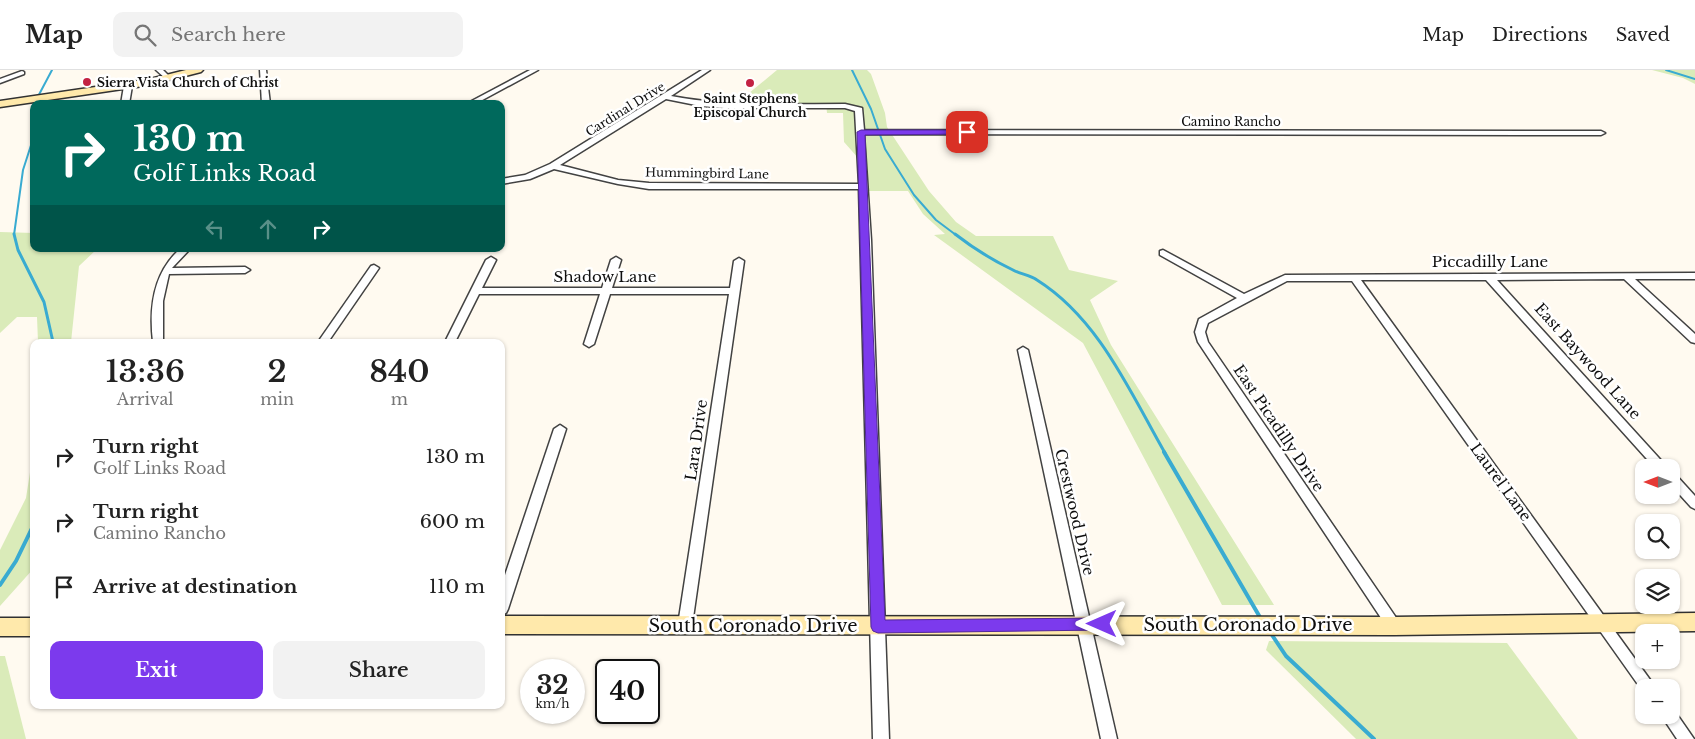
<!DOCTYPE html>
<html lang="en">
<head>
<meta charset="utf-8">
<style>
	:root { --surface:#fff; --page:#f2f2f2; --text:#222; --muted:#767676; --line:#e0e0e0; --accent:#7c3aed }
	body { margin:0; font-family:"Libre Baskerville",serif; background:var(--page); color:var(--text); height:100vh; display:flex; flex-direction:column; font-size:19px; white-space:nowrap }
	* { box-sizing:border-box; margin:0 }
	p { font-size:16px; color:var(--muted) }
	.icon { flex:none; width:28px; height:28px; fill:none; stroke:currentColor; stroke-width:2; stroke-linecap:round; stroke-linejoin:round }
	.map { position:relative; flex:1; overflow:hidden }
	.panel { position:absolute; left:30px; top:269px; width:475px; height:370px; display:flex; flex-direction:column; background:var(--surface); border-radius:10px; box-shadow:0 1px 4px #0004 }
	.panel>* { flex:none }
	.banner { position:absolute; left:30px; top:30px; width:475px; height:152px; border-radius:10px; box-shadow:0 1px 4px #0004; background:#00695c; color:#fff; overflow:hidden }
	.needle { width:32px; rotate:270deg }
	.tools { position:absolute; left:1635px; top:389px; display:grid; gap:10px }
	.tools a { display:grid; place-items:center; width:45px; height:45px; border-radius:10px; background:var(--surface); box-shadow:0 1px 4px #0004; font-size:25px }
	.speed { position:absolute; left:520px; top:589px; display:flex; gap:10px; font-size:25px; font-weight:700; text-align:center }
	.speed>* { display:grid; place-content:center; width:65px; height:65px; border-radius:50%; background:var(--surface); box-shadow:0 1px 4px #0004; line-height:1 }
	.speed small { font-size:12px; font-weight:400 }
	.speed .limit { border:2px solid #111; border-radius:8px; background:#fff; color:#111 }
	.pin { position:absolute; display:grid; place-items:center; width:42px; height:42px; color:#fff; margin:-21px; border-radius:10px; box-shadow:0 2px 8px #0006 }
	.me { position:absolute; width:55px; margin:-28px; rotate:270deg; stroke-linejoin:round; filter:drop-shadow(0 0 4px #0008) }
	.turn { display:flex; align-items:center; gap:18px; height:105px; padding:0 20px; font-size:22px }
	.turn .icon { width:65px; height:65px; stroke-width:2.5 }
	.turn b { display:block; font-size:35px; line-height:42px }
	.lanes { display:flex; align-items:center; height:48px; padding:0 20px; background:#0003; justify-content:center; gap:25px; direction:ltr }
	.lanes .off { opacity:.35 }
	.eta { display:flex; justify-content:space-evenly; align-items:center; height:85px; text-align:center }
	.eta b { font-size:30px; font-weight:600; line-height:35px }
	.action { display:flex; gap:10px; margin-top:auto; padding:10px 20px }
	.action a { flex:1; height:58px; border-radius:10px; background:var(--accent); color:#fff; font-size:20px; font-weight:600; line-height:58px; text-align:center }
	.action a+a { background:var(--page); color:var(--text) }
	ul { padding:0; list-style:none }
	li { display:flex; align-items:center; gap:15px; height:65px; padding:0 20px }
	li div { flex:1 }
	li b { display:block; font-size:19px }
	li em { font-style:normal }
	header { display:flex; align-items:center; gap:30px; box-sizing:border-box; height:70px; padding:0 25px; background:var(--surface); border-bottom:1px solid var(--line) }
	header strong { font-size:24px }
	nav { display:flex; gap:28px; margin-inline-start:auto; font-size:18px }
	.search { width:350px; height:45px; background:var(--page); display:flex; align-items:center; gap:12px; box-sizing:border-box; padding:0 18px; border-radius:10px; color:var(--muted); font-size:19px }
	.map>svg:first-child { display:block }
	.green { fill:#daebb9 }
	.lines { fill:none; stroke-linecap:round; stroke-linejoin:round }
	.stream-far2 { stroke:#39abd1; stroke-width:2 }
	.stream-far1 { stroke:#39abd1; stroke-width:3 }
	.stream { stroke:#39abd1; stroke-width:4 }
	.street-casing { stroke:#424242; stroke-width:3 }
	.secondary-casing { stroke:#313131; stroke-width:3 }
	.street { fill:#fff; fill-rule:evenodd }
	.secondary { fill:#ffe9ab; fill-rule:evenodd }
	.route { fill:#7c3aed; stroke:#51269a }
	.poi-dot { fill:#c32242; stroke:#fff; stroke-width:2 }
	.labels { text-anchor:middle; dominant-baseline:central; stroke-width:5; stroke-linejoin:round; paint-order:stroke }
	.far-poi-label { font-size:12px; font-weight:bold; fill:#0f0f0f; stroke:#fff; text-anchor:start }
	.far-street-label { font-size:12px; fill:#0f0f0f; stroke:#fff }
	.street-label { font-size:15px; fill:#0f0f0f; stroke:#fff }
	.near-street-label { font-size:18px; fill:#0f0f0f; stroke:#fff }
</style>
</head>
<body>
<header>
<strong>Map</strong>
<div class="search"><svg class="icon" aria-label="search" viewBox="0 0 24 24"><circle cx="10" cy="10" r="6"/><path d="M15 15l6 6"/></svg>Search here</div>
<nav><a>Map</a><a>Directions</a><a>Saved</a></nav>
</header>
<div class="map">
<svg width="1695" height="669" viewBox="0 0 1695 669">
	<rect width="100%" height="100%" fill="#fffaf0"/>
	<g class="green">
		<polygon points="777,0 867,0 871,4 885,43 887,57 929,121 956,152 976,166 1053,166 1069,200 1118,211 1090,230 1111,275 1274,535 1222,535 1083,273 934,165 945,164 923,144 908,121 867,121 859,89 844,72 843,43 827,43 826,33 737,33"/>
		<polygon points="1652,0 1695,0 1695,14 1683,8"/>
		<polygon points="0,162 34,163 34,179 97,179 79,196 71,272 38,272 37,247 17,247 0,263"/>
		<polygon points="34,377 34,498 0,536 0,480 26,428"/>
		<polygon points="1269,571 1507,573 1578,669 1356,669 1266,580"/>
		<polygon points="0,586 5,586 26,669 0,669"/>
	</g>
	<g class="lines">
		<g class="stream-far2">
			<polyline points="852,0 871,39 885,79 914,125 936,150 956,165"/>
			<polyline points="1666,0 1695,9"/>
			<polyline points="34,34 52,0"/>
			<polyline points="14,165 23,100 33,69 34,36"/>
		</g>
		<g class="stream-far1">
			<polyline points="14,164 18,180 44,232 53,272"/>
			<path d="M955 164C973 178 992 190 1013 200 1020 204 1030 205 1037 210 1099 249 1130 322 1165 383"/>
		</g>
		<g class="stream">
			<polyline points="1164,382 1261,549"/>
			<polyline points="0,515 16,491 34,454"/>
			<polyline points="1270,562 1286,586 1374,669"/>
		</g>
		<defs>
			<g id="street">
				<polygon points="156,0 163,0 171,8 166,9"/>
				<polygon points="260,0 266,0 270,34 262,34"/>
				<polygon points="530,0 538,0 475,34 466,34"/>
				<path d="M702 0H710L671 26C728 37 787 34 845 34L862 38 864 60 1601 61 1605 63 1601 65 864 64 871 170 889 669H873L859 119H649L618 114 554 99 530 109 501 114V109L525 105 550 94ZM666 29 701 36 724 38H845L855 41 859 114 649 113 618 110 560 95Z"/>
				<polygon points="22,1 24,2 24,4 0,13 0,9"/>
				<polygon points="128,14 132,16 129,34 121,34 124,16"/>
				<path d="M180 179H190L172 198 245 197 250 200 245 203 169 204 163 231V272H153C149 238 153 203 180 179Z"/>
				<polygon points="1163,180 1244,224 1285,205 1695,203 1695,209 1635,209 1695,264 1695,273 1691,272 1624,209 1497,210 1668,398 1655,398 1486,210 1361,210 1656,618 1644,618 1644,623 1352,211 1287,211 1208,253 1205,262 1208,272 1399,552 1401,556 1399,560 1394,562 1389,560 1198,272 1195,262 1199,249 1237,228 1160,185 1160,181"/>
				<polygon points="491,187 496,190 482,218 602,218 611,190 616,187 621,190 612,218 730,218 734,191 739,188 744,191 692,555 690,559 685,561 680,559 678,555 729,224 610,224 594,274 589,277 584,274 600,224 479,224 455,272 445,272 486,190"/>
				<polygon points="374,195 379,198 328,272 318,272 371,196"/>
				<polygon points="1023,277 1028,280 1117,669 1101,669 1018,280"/>
				<polygon points="560,355 566,359 508,539 506,543 501,545 501,517 554,359"/>
				<polygon points="1671,403 1675,404 1695,426 1695,439 1691,437 1671,415"/>
				<polygon points="1671,639 1674,640 1694,669 1677,669 1661,645 1671,645"/>
			</g>
			<g id="secondary">
				<polygon points="186,0 203,0 201,2 150,15 0,37 0,31 150,9"/>
				<polygon points="1695,543 1695,561 1394,565 501,564 501,546 1394,547"/>
				<rect x="0" y="548" width="34" height="18"/>
			</g>
		</defs>
		<use href="#street" class="street-casing"/>
		<use href="#secondary" class="secondary-casing"/>
		<use href="#street" class="street"/>
		<use href="#secondary" class="secondary"/>
	</g>
	<polygon class="route" points="967,60 971,62 969,64 865,65 885,550 1102,548 1108,550 1110,554 1108,559 1102,560 878,563 873,561 871,557 857,62 861,60"/>
	<g class="poi-dot">
		<circle cx="87" cy="12" r="5"/>
		<circle cx="750" cy="13" r="5"/>
	</g>
	<g class="labels">
		<g class="far-poi-label">
			<text x="97" y="12">Sierra Vista Church of Christ</text>
			<text x="750" y="28" text-anchor="middle">Saint Stephens<tspan x="750" dy="14">Episcopal Church</tspan></text>
		</g>
		<g class="far-street-label">
			<text transform="translate(625 39) rotate(-32)">Cardinal Drive</text>
			<text x="1231" y="51">Camino Rancho</text>
			<text transform="translate(707 103) rotate(1)">Hummingbird Lane</text>
		</g>
		<g class="street-label">
			<text x="1490" y="191">Piccadilly Lane</text>
			<text x="605" y="206">Shadow Lane</text>
			<text transform="translate(1588 291) rotate(48)">East Baywood Lane</text>
			<text transform="translate(1279 358) rotate(56)">East Picadilly Drive</text>
			<text transform="translate(696 370) rotate(-82)">Lara Drive</text>
			<text transform="translate(1501 412) rotate(54)">Laurel Lane</text>
			<text transform="translate(1075 442) rotate(77)">Crestwood Drive</text>
		</g>
		<g class="near-street-label">
			<text x="1248" y="555">South Coronado Drive</text>
			<text x="753" y="556">South Coronado Drive</text>
		</g>
	</g>
</svg>
<div class="tools">
<a><svg class="needle" viewBox="-14 -14 28 28"><path d="M0-13l5 13h-10z" fill="#e53935"/><path d="M0 13l5-13h-10z" fill="#767676"/></svg></a>
<a><svg class="icon" aria-label="search" viewBox="0 0 24 24"><circle cx="10" cy="10" r="6"/><path d="M15 15l6 6"/></svg></a>
<a><svg class="icon" aria-label="layers" viewBox="0 0 24 24"><path d="M12 4l9 5-9 5-9-5zM3 14l9 5 9-5"/></svg></a>
<a>+</a>
<a>−</a>
</div>
<div class="speed"><div>32<small>km/h</small></div><div class="limit">40</div></div>
<div class="pin" style="left:967px;top:62px;background:#d93025"><svg class="icon" aria-label="arrive" viewBox="0 0 24 24"><path d="M6 21V4h12l-3 4 3 4H6"/></svg></div>
<svg class="me" style="left:1102px;top:554px" viewBox="-20 -20 40 40"><path d="M0-17L14 15 0 8-14 15z" fill="#7c3aed" stroke="#fff" stroke-width="4"/></svg>
<div class="banner">
<div class="turn"><svg class="icon" aria-label="right" viewBox="0 0 24 24"><path d="M7 20v-9h11M14 6l5 5-5 5"/></svg><div><b>130 m</b>Golf Links Road</div></div>
<div class="lanes"><svg class="icon off" aria-label="left" viewBox="0 0 24 24"><path d="M17 20v-9H6M10 6l-5 5 5 5"/></svg><svg class="icon off" aria-label="ahead" viewBox="0 0 24 24"><path d="M12 20V5M6 11l6-6 6 6"/></svg><svg class="icon" aria-label="right" viewBox="0 0 24 24"><path d="M7 20v-9h11M14 6l5 5-5 5"/></svg></div>
</div>
<section class="panel">
<div class="eta">
<div><b>13:36</b><p>Arrival</p></div>
<div><b>2</b><p>min</p></div>
<div><b>840</b><p>m</p></div>
</div>
<ul>
<li><svg class="icon" aria-label="right" viewBox="0 0 24 24"><path d="M7 20v-9h11M14 6l5 5-5 5"/></svg><div><b>Turn right</b><p>Golf Links Road</p></div><em>130 m</em></li>
<li><svg class="icon" aria-label="right" viewBox="0 0 24 24"><path d="M7 20v-9h11M14 6l5 5-5 5"/></svg><div><b>Turn right</b><p>Camino Rancho</p></div><em>600 m</em></li>
<li><svg class="icon" aria-label="arrive" viewBox="0 0 24 24"><path d="M6 21V4h12l-3 4 3 4H6"/></svg><div><b>Arrive at destination</b></div><em>110 m</em></li>
</ul>
<div class="action"><a>Exit</a><a>Share</a></div>
</section>
</div>
</body>
</html>
